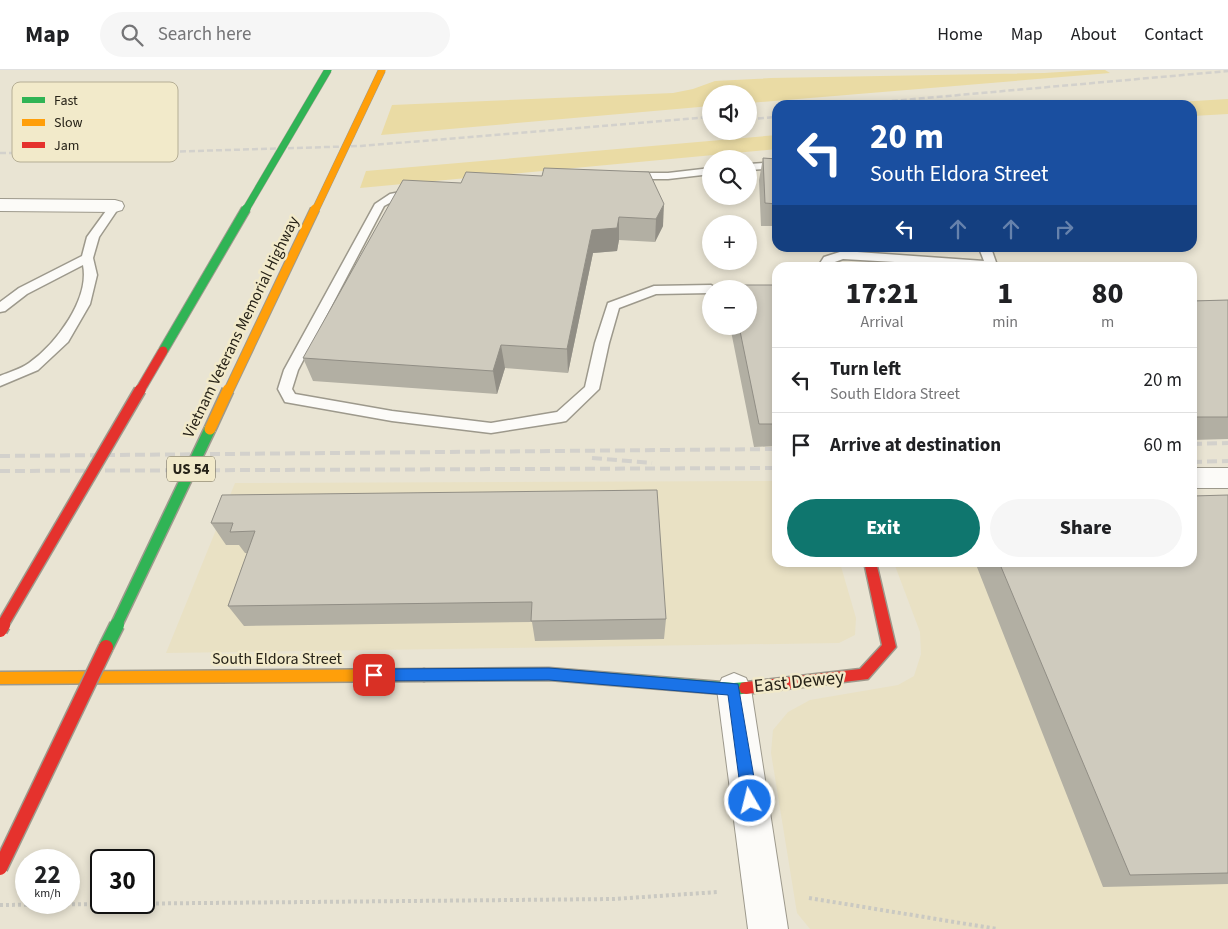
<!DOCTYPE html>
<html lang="en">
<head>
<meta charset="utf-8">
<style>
	:root { --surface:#fff; --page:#f6f6f6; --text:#202124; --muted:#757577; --line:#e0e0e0; --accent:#0f766e }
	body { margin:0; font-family:"Source Sans 3",sans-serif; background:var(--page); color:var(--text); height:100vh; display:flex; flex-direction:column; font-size:19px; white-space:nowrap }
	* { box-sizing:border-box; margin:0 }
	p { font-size:16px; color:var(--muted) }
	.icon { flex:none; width:28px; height:28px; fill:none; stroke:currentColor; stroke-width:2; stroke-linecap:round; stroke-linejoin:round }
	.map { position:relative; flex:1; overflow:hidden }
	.drawer { position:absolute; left:772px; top:192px; width:425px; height:305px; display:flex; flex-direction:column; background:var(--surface); border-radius:15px; box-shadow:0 2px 8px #0003 }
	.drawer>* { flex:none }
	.top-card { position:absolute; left:772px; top:30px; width:425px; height:152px; border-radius:15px; box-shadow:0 2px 8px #0003; background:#1a4fa0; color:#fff; overflow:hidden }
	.buttons { position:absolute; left:702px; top:15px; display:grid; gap:10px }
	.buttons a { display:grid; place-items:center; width:55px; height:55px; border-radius:50%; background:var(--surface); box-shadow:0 2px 8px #0003; font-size:25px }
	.speed { position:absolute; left:15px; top:779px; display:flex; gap:10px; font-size:25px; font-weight:700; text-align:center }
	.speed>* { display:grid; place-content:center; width:65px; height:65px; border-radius:50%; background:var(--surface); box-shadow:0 2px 8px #0003; line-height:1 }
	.speed small { font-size:12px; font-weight:400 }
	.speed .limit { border:2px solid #111; border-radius:8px; background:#fff; color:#111 }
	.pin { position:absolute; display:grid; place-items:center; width:42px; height:42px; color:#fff; margin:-21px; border-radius:10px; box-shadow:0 2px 8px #0006 }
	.me { position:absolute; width:55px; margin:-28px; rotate:352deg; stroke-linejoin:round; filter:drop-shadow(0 0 4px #0008) }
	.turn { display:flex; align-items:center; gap:18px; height:105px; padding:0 15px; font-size:22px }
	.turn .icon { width:65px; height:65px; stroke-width:2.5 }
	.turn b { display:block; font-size:35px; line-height:42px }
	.lanes { display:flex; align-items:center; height:48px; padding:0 15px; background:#0003; justify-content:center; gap:25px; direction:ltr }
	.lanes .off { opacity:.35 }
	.eta { display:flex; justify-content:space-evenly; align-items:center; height:85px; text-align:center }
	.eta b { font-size:30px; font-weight:800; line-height:35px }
	.cta { display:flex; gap:10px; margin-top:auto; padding:10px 15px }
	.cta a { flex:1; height:58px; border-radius:30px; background:var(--accent); color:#fff; font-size:20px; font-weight:800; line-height:58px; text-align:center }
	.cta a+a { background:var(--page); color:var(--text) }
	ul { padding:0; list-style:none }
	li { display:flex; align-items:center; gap:15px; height:65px; padding:0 15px; border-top:1px solid var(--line) }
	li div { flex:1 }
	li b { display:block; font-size:19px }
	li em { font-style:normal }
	header { display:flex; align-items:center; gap:30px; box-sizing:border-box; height:70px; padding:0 25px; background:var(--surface); border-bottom:1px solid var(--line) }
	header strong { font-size:24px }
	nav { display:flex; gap:28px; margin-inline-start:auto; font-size:18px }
	.search { width:350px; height:45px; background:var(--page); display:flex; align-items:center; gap:12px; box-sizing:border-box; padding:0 18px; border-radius:28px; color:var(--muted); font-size:19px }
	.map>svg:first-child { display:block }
	.built { fill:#e9e1c4 }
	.green { fill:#eadba4 }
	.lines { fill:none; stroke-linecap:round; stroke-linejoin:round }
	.lane-casing { stroke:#9d998c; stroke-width:3 }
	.street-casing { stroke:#9d998c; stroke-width:2 }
	.fast-casing { stroke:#9d998c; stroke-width:3 }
	.slow-casing { stroke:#9d998c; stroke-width:3 }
	.jam-casing { stroke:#9d998c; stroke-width:3 }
	.path { stroke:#cac9c2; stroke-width:4; stroke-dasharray:3 3; stroke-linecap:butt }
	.lane { fill:#fcfbf8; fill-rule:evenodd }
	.street { fill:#fcfbf8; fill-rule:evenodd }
	.fast { fill:#30b455; fill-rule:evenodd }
	.slow { fill:#ff9f0a; fill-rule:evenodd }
	.jam { fill:#e5322d; fill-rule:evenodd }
	.rail-far1 { stroke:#d3d1cc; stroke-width:2.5; stroke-dasharray:6 3; stroke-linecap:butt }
	.rail { stroke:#d3d1cc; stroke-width:4; stroke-dasharray:10 5; stroke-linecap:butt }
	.fast-bridge-far3-casing { stroke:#9d998c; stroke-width:8; stroke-linecap:butt }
	.fast-bridge-far2-casing { stroke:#9d998c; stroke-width:11; stroke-linecap:butt }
	.fast-bridge-far1-casing { stroke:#9d998c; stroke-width:14; stroke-linecap:butt }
	.fast-bridge-casing { stroke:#9d998c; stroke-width:17; stroke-linecap:butt }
	.slow-bridge-far2-casing { stroke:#9d998c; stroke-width:8; stroke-linecap:butt }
	.slow-bridge-far1-casing { stroke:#9d998c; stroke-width:11; stroke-linecap:butt }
	.slow-bridge-casing { stroke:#9d998c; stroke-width:14; stroke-linecap:butt }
	.jam-bridge-far2-casing { stroke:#9d998c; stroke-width:11; stroke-linecap:butt }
	.jam-bridge-far1-casing { stroke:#9d998c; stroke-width:14; stroke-linecap:butt }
	.jam-bridge-casing { stroke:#9d998c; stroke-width:17; stroke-linecap:butt }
	.fast-bridge-far3 { stroke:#30b455; stroke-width:7 }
	.fast-bridge-far2 { stroke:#30b455; stroke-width:9 }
	.fast-bridge-far1 { stroke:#30b455; stroke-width:11 }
	.fast-bridge { stroke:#30b455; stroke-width:14 }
	.slow-bridge-far2 { stroke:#ff9f0a; stroke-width:7 }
	.slow-bridge-far1 { stroke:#ff9f0a; stroke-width:9 }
	.slow-bridge { stroke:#ff9f0a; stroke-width:11 }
	.jam-bridge-far2 { stroke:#e5322d; stroke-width:9 }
	.jam-bridge-far1 { stroke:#e5322d; stroke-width:11 }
	.jam-bridge { stroke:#e5322d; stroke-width:14 }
	.wall { fill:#b2afa3 }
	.shaded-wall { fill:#918e85 }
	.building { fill:#cfcbbe; stroke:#918e85 }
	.route { fill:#1a73e8; stroke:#114b97 }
	.labels { text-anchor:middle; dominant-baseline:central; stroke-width:5; stroke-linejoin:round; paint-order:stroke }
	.shield { fill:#f2eaca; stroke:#645f4d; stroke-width:1 }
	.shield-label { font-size:15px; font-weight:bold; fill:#272318 }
	.street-label { font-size:16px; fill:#272318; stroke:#f2eaca }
	.near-street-label { font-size:19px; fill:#272318; stroke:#f2eaca }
	.key { fill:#f2eaca; stroke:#b5ae95; stroke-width:1 }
	.key-label { font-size:14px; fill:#272318 }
</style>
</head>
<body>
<header>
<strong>Map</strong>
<div class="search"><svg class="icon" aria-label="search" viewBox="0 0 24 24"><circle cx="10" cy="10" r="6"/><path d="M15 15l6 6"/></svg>Search here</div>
<nav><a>Home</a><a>Map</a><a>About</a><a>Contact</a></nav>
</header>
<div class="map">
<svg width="1228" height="859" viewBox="0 0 1228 859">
	<rect width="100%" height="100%" fill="#e9e4d3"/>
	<g class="built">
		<polygon points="777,411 778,492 840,493 856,548 855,565 839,573 166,583 235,413"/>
		<polygon points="1228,426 1228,859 810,859 797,843 771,683 773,660 788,642 810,630 898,615 914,606 921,584 920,562 894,493 1192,492"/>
	</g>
	<g class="green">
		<polygon points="1093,0 1105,0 1110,3 749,33 749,24 711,24 711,36 381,65 392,35 673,23 693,19 715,11 771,8 1044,3"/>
		<polygon points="1228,29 1228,44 1193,46 1192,35 1126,35"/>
		<polygon points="777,65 777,79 360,118 366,101"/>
	</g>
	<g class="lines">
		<defs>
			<g id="lane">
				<polygon points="778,92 778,98 749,100 749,94"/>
				<polygon points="711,98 711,104 668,109 630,109 625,106 630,103 668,103"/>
				<polygon points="416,119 420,120 421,122 420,124 397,129 384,136 298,300 292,319 295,324 392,341 491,353 557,342 585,317 595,273 608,233 654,216 711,215 717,219 711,219 711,223 656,224 619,238 609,273 599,319 566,351 561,352 491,363 392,351 285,332 278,319 284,300 375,134 390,124"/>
				<path d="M115 133 120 136 99 167 93 188 97 205 90 234 68 272 38 300 0 316V306C9 302 21 299 29 293 56 274 90 229 83 195L27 224 5 241 0 242V232L19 218 82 186 87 167 111 134Z"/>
				<polygon points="979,178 991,178 998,198 843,189 832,193 829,198 817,198 824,187 843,181 984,191"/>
			</g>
			<g id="street">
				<polygon points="0,129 115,130 122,132 124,136 122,140 115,142 0,141"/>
				<rect x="1192" y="398" width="36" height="20"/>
				<polygon points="734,603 746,608 751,619 788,859 748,859 717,619 722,608"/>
			</g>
			<polygon id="fast" points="549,598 734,613 746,612 751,613 753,618 751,623 734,625 549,610 424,611 419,609 417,605 419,601 424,599"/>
			<polygon id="slow" points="424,599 429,601 431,605 429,609 424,611 0,614 0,602"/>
			<polygon id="jam" points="864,492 876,492 896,577 868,609 746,624 741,623 739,618 741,613 746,612 860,599 882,575"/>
		</defs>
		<use href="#lane" class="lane-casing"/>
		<use href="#street" class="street-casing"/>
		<use href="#fast" class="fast-casing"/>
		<use href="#slow" class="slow-casing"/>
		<use href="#jam" class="jam-casing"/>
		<g class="path">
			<polyline points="809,828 997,859"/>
			<polyline points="0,835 614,829 718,822"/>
		</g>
		<use href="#lane" class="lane"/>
		<use href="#street" class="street"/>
		<use href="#fast" class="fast"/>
		<use href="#slow" class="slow"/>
		<use href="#jam" class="jam"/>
		<g class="rail-far1">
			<polyline points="847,35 1228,1"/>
			<polyline points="749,49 778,47"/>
			<polyline points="0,83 161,82 361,76 711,47"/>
		</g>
		<g class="rail">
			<polyline points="1192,374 1228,373"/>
			<polyline points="0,386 778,379"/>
			<polyline points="592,388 652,393"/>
			<polyline points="1192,392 1228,391"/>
			<polyline points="0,401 778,398"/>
		</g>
		<defs>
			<polyline id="fast-bridge-far3" points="245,141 328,0"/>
			<polyline id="fast-bridge-far2" points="163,281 246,139"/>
			<polyline id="fast-bridge-far1" points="116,556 210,359"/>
			<polyline id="fast-bridge" points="106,577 117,555"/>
			<polyline id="slow-bridge-far2" points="315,141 382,0"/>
			<polyline id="slow-bridge-far1" points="228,322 315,139"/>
			<polyline id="slow-bridge" points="210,359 228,320"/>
			<polyline id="jam-bridge-far2" points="139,322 163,281"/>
			<polyline id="jam-bridge-far1" points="2,556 140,320"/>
			<g id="jam-bridge">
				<polyline points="0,560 3,555"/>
				<polyline points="0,798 106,577"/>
			</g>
		</defs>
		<use href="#fast-bridge-far3" class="fast-bridge-far3-casing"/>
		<use href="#fast-bridge-far2" class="fast-bridge-far2-casing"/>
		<use href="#fast-bridge-far1" class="fast-bridge-far1-casing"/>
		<use href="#fast-bridge" class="fast-bridge-casing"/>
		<use href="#slow-bridge-far2" class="slow-bridge-far2-casing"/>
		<use href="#slow-bridge-far1" class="slow-bridge-far1-casing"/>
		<use href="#slow-bridge" class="slow-bridge-casing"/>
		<use href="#jam-bridge-far2" class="jam-bridge-far2-casing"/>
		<use href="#jam-bridge-far1" class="jam-bridge-far1-casing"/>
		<use href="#jam-bridge" class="jam-bridge-casing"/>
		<use href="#fast-bridge-far3" class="fast-bridge-far3"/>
		<use href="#fast-bridge-far2" class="fast-bridge-far2"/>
		<use href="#fast-bridge-far1" class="fast-bridge-far1"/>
		<use href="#fast-bridge" class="fast-bridge"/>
		<use href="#slow-bridge-far2" class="slow-bridge-far2"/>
		<use href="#slow-bridge-far1" class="slow-bridge-far1"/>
		<use href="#slow-bridge" class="slow-bridge"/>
		<use href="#jam-bridge-far2" class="jam-bridge-far2"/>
		<use href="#jam-bridge-far1" class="jam-bridge-far1"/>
		<use href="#jam-bridge" class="jam-bridge"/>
	</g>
	<g class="wall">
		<polygon points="777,82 778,82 778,166 774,166 773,156 761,156 759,110 763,88 776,88"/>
		<polygon points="649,102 663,156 655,172 619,170 617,181 593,183 568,303 505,298 497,324 313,311 303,288 461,113 542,106"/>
		<polygon points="730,215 778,215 778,376 754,377 730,256 749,256 749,219 730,219"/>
		<polygon points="1228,230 1228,369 1192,370 1192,231"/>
		<polygon points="222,425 666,549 664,569 535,571 532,552 244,556 228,536 247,483 245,483 239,475 226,475 211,453"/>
		<polygon points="1228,425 1228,814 1103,817 975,492 1192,492"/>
	</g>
	<g class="shaded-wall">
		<polygon points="664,134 663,156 655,172 656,149"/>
		<polygon points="619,147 619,170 617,181 593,183 568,303 567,279 592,160"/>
		<polygon points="501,275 505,298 497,324 493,301"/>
	</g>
	<g class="building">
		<polygon points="777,82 778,82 778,136 777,134 765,133 763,88 777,89"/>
		<polygon points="544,98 649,102 664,134 656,149 619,147 617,158 592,160 567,279 501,275 493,301 303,288 403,110 461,113 466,102 542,106"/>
		<polygon points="730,215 778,215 778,354 759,354 739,256 749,256 749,219 731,219"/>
		<polygon points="1228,230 1228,347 1192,347 1192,231"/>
		<polygon points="657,420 666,549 531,551 532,532 228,536 255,461 230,462 233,453 211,453 222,425"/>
		<polygon points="1228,425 1228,803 1130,805 999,492 1192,492 1192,426"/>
	</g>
	<polygon class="route" points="549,598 738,614 758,731 755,736 750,739 745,736 742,731 728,625 549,610 374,611 369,609 367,605 369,600 374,599"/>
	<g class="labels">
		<rect class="shield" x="167" y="386.5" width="48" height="25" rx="4"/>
		<g class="shield-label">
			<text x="191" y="399">US 54</text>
		</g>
		<g class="street-label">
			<text transform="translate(241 257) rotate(-64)">Vietnam Veterans Memorial Highway</text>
			<text x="277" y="589">South Eldora Street</text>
		</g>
		<g class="near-street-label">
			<text transform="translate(799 612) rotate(-6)">East Dewey</text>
		</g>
	</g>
	<rect x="12" y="12" width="166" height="80" rx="8" class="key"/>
	<rect x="22" y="27" width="23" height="6" fill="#30b455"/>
	<rect x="22" y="49" width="23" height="7" fill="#ff9f0a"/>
	<rect x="22" y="72" width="23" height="6" fill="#e5322d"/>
	<g class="key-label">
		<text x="54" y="35">Fast</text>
		<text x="54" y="57">Slow</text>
		<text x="54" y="80">Jam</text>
	</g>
</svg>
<div class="buttons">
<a><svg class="icon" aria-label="sound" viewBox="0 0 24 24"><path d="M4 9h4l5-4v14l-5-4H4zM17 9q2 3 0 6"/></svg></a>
<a><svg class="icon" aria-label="search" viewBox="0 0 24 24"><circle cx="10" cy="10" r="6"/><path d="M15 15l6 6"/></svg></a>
<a>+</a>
<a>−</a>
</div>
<div class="speed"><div>22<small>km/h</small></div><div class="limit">30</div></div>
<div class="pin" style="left:374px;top:605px;background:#d93025"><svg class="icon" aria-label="arrive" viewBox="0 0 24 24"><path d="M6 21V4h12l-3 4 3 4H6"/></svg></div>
<svg class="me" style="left:750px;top:731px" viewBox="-20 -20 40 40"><circle r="17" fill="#1a73e8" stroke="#fff" stroke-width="3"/><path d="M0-11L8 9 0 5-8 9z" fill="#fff"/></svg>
<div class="top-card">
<div class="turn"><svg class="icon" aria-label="left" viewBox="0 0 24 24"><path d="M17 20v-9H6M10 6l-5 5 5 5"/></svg><div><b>20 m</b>South Eldora Street</div></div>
<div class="lanes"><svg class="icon" aria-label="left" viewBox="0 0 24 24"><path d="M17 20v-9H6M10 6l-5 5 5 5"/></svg><svg class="icon off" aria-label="ahead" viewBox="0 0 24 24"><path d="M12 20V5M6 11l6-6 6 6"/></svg><svg class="icon off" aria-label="ahead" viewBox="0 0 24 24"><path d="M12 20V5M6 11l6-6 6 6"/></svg><svg class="icon off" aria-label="right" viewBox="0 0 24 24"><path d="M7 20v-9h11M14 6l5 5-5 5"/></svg></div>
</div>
<section class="drawer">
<div class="eta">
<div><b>17:21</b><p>Arrival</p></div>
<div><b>1</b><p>min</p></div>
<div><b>80</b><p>m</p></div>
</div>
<ul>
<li><svg class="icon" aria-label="left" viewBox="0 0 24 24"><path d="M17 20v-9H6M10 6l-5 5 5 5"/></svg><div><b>Turn left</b><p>South Eldora Street</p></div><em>20 m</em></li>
<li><svg class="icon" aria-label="arrive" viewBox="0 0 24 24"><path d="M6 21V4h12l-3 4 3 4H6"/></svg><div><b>Arrive at destination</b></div><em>60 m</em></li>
</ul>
<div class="cta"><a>Exit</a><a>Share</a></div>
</section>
</div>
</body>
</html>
